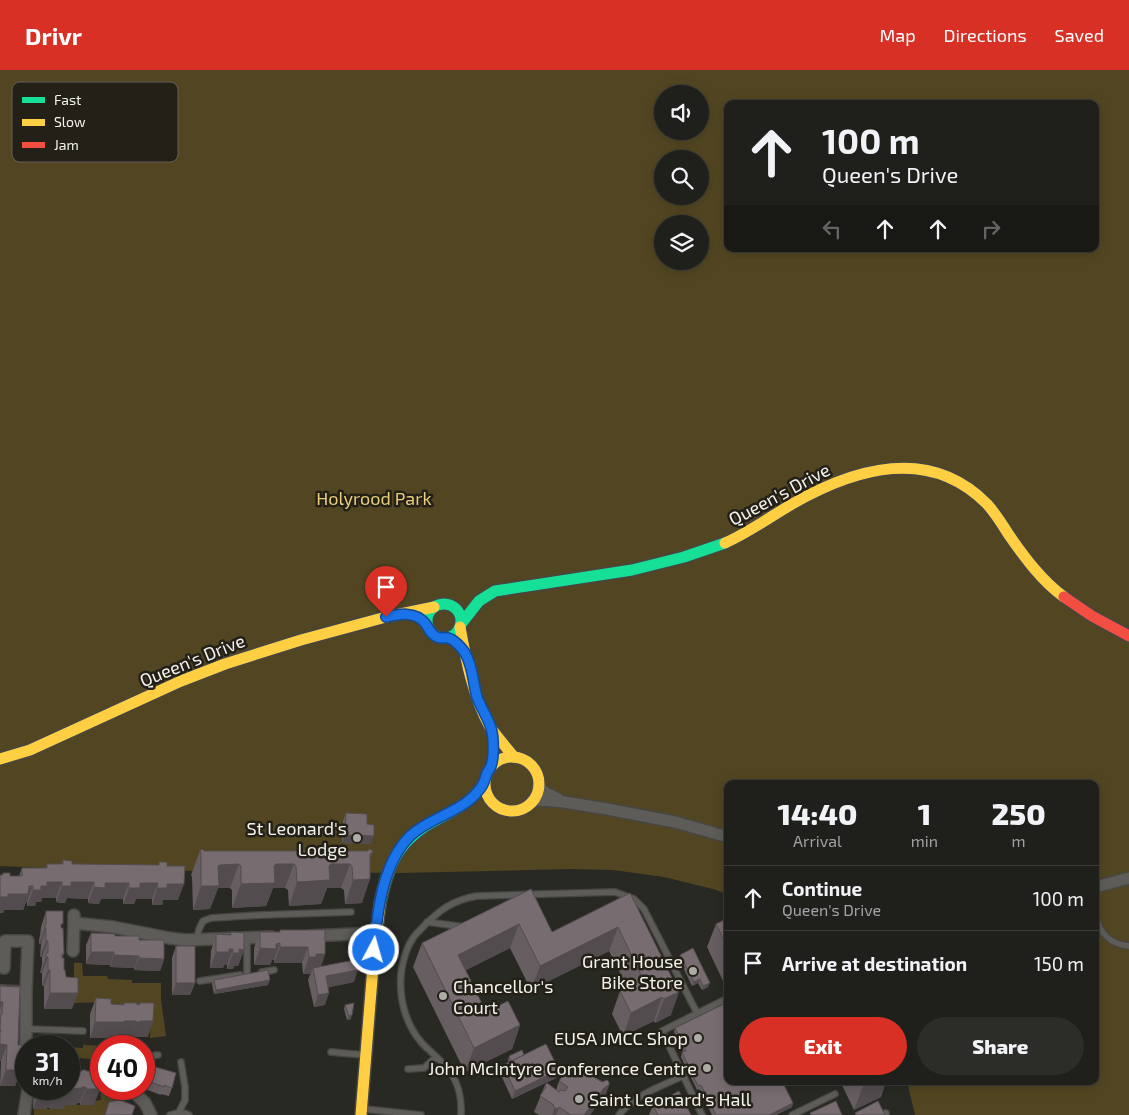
<!DOCTYPE html>
<html lang="en">
<head>
<meta charset="utf-8">
<style>
	:root { --surface:#1f1f1b; --page:#2c2c28; --text:#f1f3f6; --muted:#a1a2a3; --line:#3c3d3a; --accent:#d93025 }
	body { margin:0; font-family:"Exo 2",sans-serif; background:var(--page); color:var(--text); height:100vh; display:flex; flex-direction:column; font-size:19px; white-space:nowrap }
	* { box-sizing:border-box; margin:0 }
	p { font-size:16px; color:var(--muted) }
	.icon { flex:none; width:28px; height:28px; fill:none; stroke:currentColor; stroke-width:2; stroke-linecap:round; stroke-linejoin:round }
	.map { position:relative; flex:1; overflow:hidden }
	.drawer { position:absolute; left:724px; top:710px; width:375px; height:305px; display:flex; flex-direction:column; background:var(--surface); border-radius:10px; box-shadow:0 2px 12px #0003,0 0 0 1px var(--line) }
	.drawer>* { flex:none }
	.top-card { position:absolute; left:724px; top:30px; width:375px; height:152px; border-radius:10px; box-shadow:0 2px 12px #0003,0 0 0 1px var(--line); background:#1f1f1b; color:var(--text); overflow:hidden }
	.tools { position:absolute; left:654px; top:15px; display:grid; gap:10px }
	.tools a { display:grid; place-items:center; width:55px; height:55px; border-radius:50%; background:var(--surface); box-shadow:0 2px 12px #0003,0 0 0 1px var(--line); font-size:25px }
	.speed { position:absolute; left:15px; top:965px; display:flex; gap:10px; font-size:25px; font-weight:700; text-align:center }
	.speed>* { display:grid; place-content:center; width:65px; height:65px; border-radius:50%; background:var(--surface); box-shadow:0 2px 12px #0003,0 0 0 1px var(--line); line-height:1 }
	.speed small { font-size:12px; font-weight:400 }
	.speed .limit { border:8px solid #d22; background:#fff; color:#111 }
	.pin { position:absolute; display:grid; place-items:center; width:42px; height:42px; color:#fff; margin:-51px -21px; border-radius:50% 50% 50% 0; rotate:-45deg; box-shadow:0 0 5px #0007 }
	.pin .icon { rotate:45deg }
	.me { position:absolute; width:55px; margin:-28px; rotate:6deg; stroke-linejoin:round; filter:drop-shadow(0 0 4px #0008) }
	.turn { display:flex; align-items:center; gap:18px; height:105px; padding:0 15px; font-size:22px }
	.turn .icon { width:65px; height:65px; stroke-width:2.5 }
	.turn b { display:block; font-size:35px; line-height:42px }
	.lanes { display:flex; align-items:center; height:48px; padding:0 15px; background:#0003; justify-content:center; gap:25px; direction:ltr }
	.lanes .off { opacity:.35 }
	.eta { display:flex; justify-content:space-evenly; align-items:center; height:85px; text-align:center }
	.eta b { font-size:30px; font-weight:800; line-height:35px }
	.cta { display:flex; gap:10px; margin-top:auto; padding:10px 15px }
	.cta a { flex:1; height:58px; border-radius:30px; background:var(--accent); color:#fff; font-size:20px; font-weight:800; line-height:58px; text-align:center }
	.cta a+a { background:var(--page); color:var(--text) }
	ul { padding:0; list-style:none }
	li { display:flex; align-items:center; gap:15px; height:65px; padding:0 15px; border-top:1px solid var(--line) }
	li div { flex:1 }
	li b { display:block; font-size:19px }
	li em { font-style:normal }
	header { display:flex; align-items:center; gap:30px; box-sizing:border-box; height:70px; padding:0 25px; background:var(--accent); color:#fff }
	header strong { font-size:24px }
	nav { display:flex; gap:28px; margin-inline-start:auto; font-size:18px }
	.map>svg:first-child { display:block }
	.green { fill:#524622; fill-rule:evenodd }
	.lines { fill:none; stroke-linecap:round; stroke-linejoin:round }
	.lane-casing { stroke:#474642; stroke-width:8 }
	.street-casing { stroke:#474642; stroke-width:14 }
	.fast-casing { stroke:#474642; stroke-width:14 }
	.slow-casing { stroke:#474642; stroke-width:14 }
	.jam-casing { stroke:#474642; stroke-width:14 }
	.lane { stroke:#5d5c59; stroke-width:5.5 }
	.street { stroke:#5d5c59; stroke-width:11 }
	.fast { stroke:#16e098; stroke-width:11 }
	.slow { stroke:#ffcf43; stroke-width:11 }
	.jam { stroke:#f24e42; stroke-width:11 }
	.wall { fill:#665e61 }
	.shaded-wall { fill:#534c4f }
	.building { fill:#776d71; stroke:#534c4f }
	.route-casing { stroke:#114b97; stroke-width:12 }
	.route { stroke:#1a73e8; stroke-width:9 }
	.poi-dot { fill:#adaca6; stroke:#232018; stroke-width:2 }
	.labels { text-anchor:middle; dominant-baseline:central; stroke-width:5; stroke-linejoin:round; paint-order:stroke }
	.street-label { font-size:18px; fill:#f4f2ec; stroke:#232018 }
	.park-label { font-size:18px; fill:#e8ce79; stroke:#232018 }
	.poi-label { font-size:18px; fill:#f4f2ec; stroke:#232018; text-anchor:end }
	.key { fill:#232018; stroke:#625f58; stroke-width:1 }
	.key-label { font-size:14px; fill:#f4f2ec }
</style>
</head>
<body>
<header>
<strong>Drivr</strong>
<nav><a>Map</a><a>Directions</a><a>Saved</a></nav>
</header>
<div class="map">
<svg width="1129" height="1045" viewBox="0 0 1129 1045">
	<rect width="100%" height="100%" fill="#292924"/>
	<g class="green">
		<path d="M0 0H1129V1045H915L907 1011H1095V714H728L727 825 717 820 664 807 613 800 570 799 401 803 87 800 0 796ZM662 24H700V61H662ZM728 34H1095V179H728ZM662 89H700V126H662ZM662 154H700V191H662Z"/>
		<polygon points="74,893 82,893 83,906 107,906 108,909 132,910 132,913 161,913 161,930 166,966 150,968 151,939 108,938 108,932 74,933"/>
		<polygon points="83,975 105,976 101,976 101,990 69,987 69,977 83,978"/>
		<polygon points="100,1021 111,1024 132,1035 132,1045 34,1045 34,1039 63,1039 63,1035 94,1035 94,1031 101,1030"/>
	</g>
	<g class="lines">
		<defs>
			<g id="lane">
				<path d="M1095 847C1102 864 1109 874 1129 876"/>
				<polyline points="427,852 465,857"/>
				<polyline points="197,869 199,859 203,851 211,848 261,845 351,842"/>
				<polyline points="262,902 274,900"/>
				<polyline points="247,904 247,868"/>
				<polyline points="200,911 240,905"/>
				<polyline points="27,959 83,961"/>
				<polyline points="331,982 364,985"/>
				<polyline points="144,987 158,985"/>
				<polyline points="408,999 424,998 436,987"/>
				<polyline points="364,1039 421,1045"/>
				<polyline points="179,1042 185,1030 185,1017 181,992"/>
				<polyline points="886,1043 886,1045"/>
				<path d="M170 1045C177 1043 182 1041 189 1045"/>
				<path d="M461 1045C462 1028 458 1009 445 996 438 987 428 980 421 972 405 953 399 928 401 904 403 888 408 871 420 860 438 841 452 830 477 826L615 822 634 829 644 839 697 943"/>
				<path d="M619 1045C634 1025 662 1016 683 1006"/>
				<polyline points="702,1045 662,961 728,928"/>
				<polyline points="792,1045 835,1024"/>
			</g>
			<g id="street">
				<polyline points="538,717 546,723 558,729"/>
				<polyline points="532,731 540,730 564,732 607,739 675,752 728,767"/>
				<polyline points="1095,817 1129,808"/>
				<polyline points="74,845 74,853 113,857 169,868 185,870 272,867"/>
				<polyline points="310,866 376,863"/>
				<polyline points="73,881 74,853"/>
				<polyline points="4,898 5,871 28,871 26,922"/>
				<polyline points="0,921 26,922 26,976"/>
				<polyline points="131,1019 145,1033 151,1045"/>
				<polyline points="24,1044 28,1019"/>
			</g>
			<g id="fast">
				<circle cx="444" cy="551" r="17"/>
				<polyline points="461,554 479,531 495,521 632,500 684,487 725,473"/>
				<path d="M380 834C388 793 400 768 438 749 458 738 474 731 485 711"/>
			</g>
			<g id="slow">
				<path d="M725 473C750 462 771 446 794 433 856 398 930 376 987 434 996 444 1002 454 1009 465 1025 488 1042 511 1064 527"/>
				<path d="M460 557C466 590 473 627 490 657 497 667 506 677 514 687"/>
				<circle cx="512" cy="714" r="27"/>
				<polyline points="0,689 30,680 181,611 225,594 301,570 386,547 434,537"/>
				<polyline points="361,1045 374,884 380,834"/>
			</g>
			<polyline id="jam" points="1064,527 1092,546 1129,566"/>
		</defs>
		<use href="#lane" class="lane-casing"/>
		<use href="#street" class="street-casing"/>
		<use href="#fast" class="fast-casing"/>
		<use href="#slow" class="slow-casing"/>
		<use href="#jam" class="jam-casing"/>
		<use href="#lane" class="lane"/>
		<use href="#street" class="street"/>
		<use href="#fast" class="fast"/>
		<use href="#slow" class="slow"/>
		<use href="#jam" class="jam"/>
	</g>
	<g class="wall">
		<polygon points="346,743 367,754 371,774 342,773 343,751"/>
		<polygon points="200,781 204,781 372,783 370,789 362,833 345,834 344,820 341,818 327,818 321,834 289,836 288,820 285,818 273,818 266,836 232,838 232,820 230,818 218,818 210,839 193,840 192,807 191,805"/>
		<polygon points="63,790 72,794 158,795 159,792 167,796 178,830 163,830 162,835 152,835 152,829 136,829 134,834 123,834 123,829 101,829 99,834 88,833 88,829 67,828 65,833 61,833 56,832 56,828 42,828 41,832 36,832 35,836 27,836 27,832 26,832 23,840 4,840 3,843 0,843 0,805 2,805 3,803 10,806 19,806 22,798 46,798 47,794 62,794"/>
		<polygon points="531,819 552,862 630,823 671,945 655,953 654,951 623,966 612,944 620,921 627,917 609,881 531,920 510,878 466,900 486,942 520,955 512,979 465,1002 413,897 422,873"/>
		<polygon points="46,841 62,858 64,884 62,888 72,939 44,939 44,916 42,916 42,903 40,903 41,899 42,894 42,887 40,887 41,874 39,874 39,870 40,866 41,857"/>
		<polygon points="728,848 728,911 724,913 707,877 716,854"/>
		<polygon points="280,860 325,884 321,896 354,912 328,917 325,935 314,937 308,910 312,900 310,904 303,904 302,893 274,893 274,890 272,890 270,895 254,895 254,878 260,862 280,862"/>
		<polygon points="231,862 244,880 238,896 234,896 233,899 227,899 227,895 224,895 223,898 210,898 211,881 216,864 230,865"/>
		<polygon points="91,863 139,870 164,889 160,901 134,900 134,898 110,897 110,895 86,894 86,875"/>
		<polygon points="176,876 195,913 190,925 172,925 172,888"/>
		<polygon points="680,885 708,917 702,920 698,913 692,916 679,889"/>
		<polygon points="214,910 268,915 214,924 212,914"/>
		<polygon points="0,916 18,975 21,1000 15,1016 0,1016 1,991 0,991"/>
		<polygon points="96,928 111,934 123,935 124,933 148,967 135,967 134,968 130,968 131,967 118,967 118,968 90,968 90,944"/>
		<polygon points="345,935 351,949 347,950 344,939"/>
		<polygon points="675,958 793,1033 792,1037 776,1045 712,1045 699,1019 697,1020 681,987 682,982 683,982 674,962"/>
		<polygon points="524,985 556,1008 512,1029 500,1003 503,995 509,992 508,990 509,986"/>
		<polygon points="152,996 172,1018 169,1026 161,1024 161,1025 145,1019"/>
		<polygon points="81,1001 94,1035 80,1035 80,1033 77,1033 76,1035 65,1035 63,1039 50,1039 50,1038 47,1038 47,1039 33,1039 34,1019 69,1019"/>
		<polygon points="587,1003 609,1015 603,1031 598,1034 590,1045 539,1045 534,1042 545,1015 556,1020 559,1011 572,1005"/>
		<polygon points="840,1011 886,1011 881,1027 854,1040"/>
		<polygon points="653,1035 691,1045 649,1045"/>
	</g>
	<g class="shaded-wall">
		<polygon points="345,765 374,766 371,774 342,773"/>
		<polygon points="239,794 230,818 218,818 210,839 193,840 201,816 218,796 220,795"/>
		<polygon points="276,794 294,794 285,818 273,818 266,836 232,838 241,814 274,796"/>
		<polygon points="331,794 350,794 341,818 327,818 321,834 289,836 297,812 329,796"/>
		<polygon points="370,809 362,833 345,834 353,810"/>
		<polygon points="47,812 62,812 56,828 42,828 41,832 36,832 35,836 27,836 33,820 41,816"/>
		<polygon points="71,812 94,812 88,829 67,828 65,833 56,832 62,816"/>
		<polygon points="105,813 129,813 123,829 101,829 99,834 88,833 94,817"/>
		<polygon points="140,813 158,813 152,829 136,829 134,834 123,834 129,818"/>
		<polygon points="167,814 184,814 178,830 163,830 162,835 152,835 157,818"/>
		<polygon points="29,816 33,816 27,832 26,832 23,840 4,840 3,843 0,843 0,827"/>
		<polygon points="519,854 510,878 450,908 458,885"/>
		<polygon points="618,857 609,881 531,920 540,896"/>
		<polygon points="45,858 46,858 41,874 39,874"/>
		<polygon points="46,871 48,871 42,887 40,887"/>
		<polygon points="280,873 274,890 272,890 270,895 254,895 260,878"/>
		<polygon points="280,877 308,877 302,893 274,893"/>
		<polygon points="229,879 233,879 227,895 224,895 223,898 210,898 216,882"/>
		<polygon points="239,879 244,880 238,896 234,896 233,899 227,899 233,883"/>
		<polygon points="91,882 114,882 110,895 86,894"/>
		<polygon points="316,884 325,884 319,900 313,898 310,904 303,904 309,887"/>
		<polygon points="114,885 139,886 134,898 110,897"/>
		<polygon points="46,887 48,887 42,903 40,903"/>
		<polygon points="139,888 164,889 160,901 134,900"/>
		<polygon points="48,900 50,900 44,916 42,916"/>
		<polygon points="358,900 354,912 322,919 326,906"/>
		<polygon points="728,903 728,911 724,913"/>
		<polygon points="700,909 698,913 692,916 694,912"/>
		<polygon points="270,910 268,915 214,924 216,920"/>
		<polygon points="176,913 195,913 190,925 172,925"/>
		<polygon points="710,913 708,917 702,920 703,916"/>
		<polygon points="679,922 671,945 655,953 664,929"/>
		<polygon points="50,923 78,923 72,939 44,939"/>
		<polygon points="329,923 325,935 314,937 318,925"/>
		<polygon points="662,927 654,951 623,966 631,943"/>
		<polygon points="0,932 3,932 0,940"/>
		<polygon points="352,945 351,949 347,950 349,946"/>
		<polygon points="124,951 136,951 131,967 118,967 118,968 90,968 95,952"/>
		<polygon points="140,951 153,951 148,967 135,967 134,968 130,968 136,952"/>
		<polygon points="520,955 512,979 465,1002 474,978"/>
		<polygon points="0,974 7,975 1,991 0,991"/>
		<polygon points="6,1000 21,1000 15,1016 0,1016"/>
		<polygon points="559,1000 556,1008 512,1029 515,1021"/>
		<polygon points="872,1011 886,1011 881,1027 854,1040 863,1016"/>
		<polygon points="609,1015 603,1031 598,1034 590,1045 584,1045 604,1018"/>
		<polygon points="86,1017 80,1033 77,1033 76,1035 65,1035 63,1039 50,1039 56,1023 69,1019"/>
		<polygon points="86,1019 100,1019 94,1035 80,1035"/>
		<polygon points="53,1022 56,1022 50,1038 47,1038 47,1039 33,1039 39,1023"/>
		<polygon points="793,1033 792,1037 776,1045 769,1045"/>
		<polygon points="559,1037 556,1045 552,1045 555,1038"/>
	</g>
	<g class="building">
		<polygon points="346,743 367,744 367,754 374,755 374,766 345,765"/>
		<polygon points="202,779 204,781 368,781 369,779 373,781 372,783 370,784 370,809 353,810 352,796 350,794 331,794 329,796 330,810 297,812 296,796 294,794 276,794 274,796 275,813 241,814 241,796 239,794 220,795 218,796 219,816 201,816 201,783 200,781"/>
		<polygon points="63,790 72,791 72,794 159,795 159,792 167,792 167,796 185,796 184,814 167,814 167,818 157,818 158,813 140,813 140,818 129,818 129,813 105,813 105,818 94,817 94,812 71,812 71,816 62,816 62,812 47,812 47,816 41,816 41,820 33,820 33,816 29,816 28,824 8,824 8,827 0,827 0,805 3,805 3,803 10,803 10,806 22,806 22,798 47,798 47,794 63,794"/>
		<polygon points="531,819 552,862 630,823 679,922 664,929 662,927 631,943 620,921 643,909 618,857 540,896 519,854 458,885 486,942 508,931 520,955 474,978 422,873"/>
		<polygon points="46,841 63,841 63,854 61,854 61,858 63,858 64,884 62,884 62,888 64,888 64,900 65,900 66,907 78,908 78,923 50,923 50,900 48,900 48,887 46,887 46,883 48,883 48,871 46,871 46,858 45,858 45,854 46,854"/>
		<polygon points="728,848 728,878 716,854"/>
		<polygon points="280,860 325,860 325,884 316,884 316,887 309,887 308,877 280,877 280,873 276,874 276,879 260,878 260,862 280,862"/>
		<polygon points="231,862 244,863 244,880 239,879 239,883 233,883 233,879 229,879 229,882 216,882 216,864 231,865"/>
		<polygon points="91,863 115,864 115,866 139,866 139,870 164,870 164,889 139,888 139,886 114,885 114,882 91,882"/>
		<rect x="176" y="876" width="19" height="37"/>
		<polygon points="693,878 710,913 703,916 700,909 694,912 680,885"/>
		<polygon points="360,889 358,900 326,906 329,923 318,925 313,898"/>
		<polygon points="268,900 270,910 216,920 214,910"/>
		<polygon points="0,916 20,917 18,975 22,975 21,1000 6,1000 7,975 0,974 0,962 1,962 1,959 0,959 1,944 2,944 3,932 0,932"/>
		<polygon points="96,928 111,929 111,934 124,935 124,933 137,933 137,935 140,934 140,933 154,933 153,951 140,951 140,952 136,952 136,951 124,951 124,952 95,952"/>
		<polygon points="728,932 728,1011 782,1011 793,1033 769,1045 716,1045 701,1015 698,1016 682,982 686,981 675,958"/>
		<polygon points="354,933 352,945 349,946 345,935"/>
		<polygon points="546,974 559,1000 515,1021 503,995"/>
		<polygon points="522,980 524,985 511,991 509,986"/>
		<polygon points="583,995 587,998 587,1003 602,1012 607,1010 609,1012 609,1015 604,1018 584,1045 571,1045 559,1037 557,1039 555,1038 553,1036 554,1035 540,1026 546,1017 545,1015 547,1013 559,1022 561,1020 565,1021 568,1017 559,1011 566,1001 572,1005 579,996"/>
		<polygon points="152,996 176,1003 172,1018 164,1015 164,1017 148,1011"/>
		<polygon points="82,1000 86,1000 86,1001 100,1001 100,1019 86,1019 86,1017 82,1017 82,1018 69,1019 69,1023 56,1023 56,1022 53,1022 52,1023 39,1023 39,1019 69,1019 69,1001 82,1001"/>
		<polygon points="860,1011 872,1011 863,1016"/>
		<polygon points="679,1021 691,1045 658,1045 653,1035"/>
		<polygon points="120,1030 135,1036 132,1045 105,1045 109,1032"/>
		<polygon points="836,1031 842,1045 811,1045 810,1043"/>
		<polygon points="878,1031 885,1045 856,1045 855,1043"/>
	</g>
	<g class="lines">
		<defs>
			<path id="route" d="M374 880C377 843 382 794 410 766 430 747 463 742 479 720 484 715 485 709 487 703 488 701 490 699 491 696 494 687 494 668 491 658 488 648 481 638 477 627 473 613 473 596 465 583 462 578 455 570 448 568 445 567 441 569 437 567 430 564 429 558 425 553 415 541 399 544 386 547"/>
		</defs>
		<use href="#route" class="route-casing"/>
		<use href="#route" class="route"/>
	</g>
	<g class="poi-dot">
		<circle cx="357" cy="768" r="5"/>
		<circle cx="693" cy="901" r="5"/>
		<circle cx="443" cy="926" r="5"/>
		<circle cx="698" cy="968" r="5"/>
		<circle cx="707" cy="998" r="5"/>
		<circle cx="579" cy="1029" r="5"/>
	</g>
	<g class="labels">
		<g class="street-label">
			<text transform="translate(779 424) rotate(-28)">Queen's Drive</text>
			<text transform="translate(192 590) rotate(-22)">Queen's Drive</text>
		</g>
		<g class="park-label">
			<text x="374" y="428">Holyrood Park</text>
		</g>
		<g class="poi-label">
			<text x="347" y="758">St Leonard's<tspan x="347" dy="21">Lodge</tspan></text>
			<text x="683" y="891">Grant House<tspan x="683" dy="21">Bike Store</tspan></text>
			<text x="453" y="916" text-anchor="start">Chancellor's<tspan x="453" dy="21">Court</tspan></text>
			<text x="688" y="968">EUSA JMCC Shop</text>
			<text x="697" y="998">John McIntyre Conference Centre</text>
			<text x="589" y="1029" text-anchor="start">Saint Leonard's Hall</text>
		</g>
	</g>
	<rect x="12" y="12" width="166" height="80" rx="8" class="key"/>
	<rect x="22" y="27" width="23" height="6" fill="#16e098"/>
	<rect x="22" y="49" width="23" height="7" fill="#ffcf43"/>
	<rect x="22" y="72" width="23" height="6" fill="#f24e42"/>
	<g class="key-label">
		<text x="54" y="35">Fast</text>
		<text x="54" y="57">Slow</text>
		<text x="54" y="80">Jam</text>
	</g>
</svg>
<div class="tools">
<a><svg class="icon" aria-label="sound" viewBox="0 0 24 24"><path d="M4 9h4l5-4v14l-5-4H4zM17 9q2 3 0 6"/></svg></a>
<a><svg class="icon" aria-label="search" viewBox="0 0 24 24"><circle cx="10" cy="10" r="6"/><path d="M15 15l6 6"/></svg></a>
<a><svg class="icon" aria-label="layers" viewBox="0 0 24 24"><path d="M12 4l9 5-9 5-9-5zM3 14l9 5 9-5"/></svg></a>
</div>
<div class="speed"><div>31<small>km/h</small></div><div class="limit">40</div></div>
<div class="pin" style="left:386px;top:547px;background:#d93025"><svg class="icon" aria-label="arrive" viewBox="0 0 24 24"><path d="M6 21V4h12l-3 4 3 4H6"/></svg></div>
<svg class="me" style="left:374px;top:880px" viewBox="-20 -20 40 40"><circle r="17" fill="#1a73e8" stroke="#fff" stroke-width="3"/><path d="M0-11L8 9 0 5-8 9z" fill="#fff"/></svg>
<div class="top-card">
<div class="turn"><svg class="icon" aria-label="ahead" viewBox="0 0 24 24"><path d="M12 20V5M6 11l6-6 6 6"/></svg><div><b>100 m</b>Queen's Drive</div></div>
<div class="lanes"><svg class="icon off" aria-label="left" viewBox="0 0 24 24"><path d="M17 20v-9H6M10 6l-5 5 5 5"/></svg><svg class="icon" aria-label="ahead" viewBox="0 0 24 24"><path d="M12 20V5M6 11l6-6 6 6"/></svg><svg class="icon" aria-label="ahead" viewBox="0 0 24 24"><path d="M12 20V5M6 11l6-6 6 6"/></svg><svg class="icon off" aria-label="right" viewBox="0 0 24 24"><path d="M7 20v-9h11M14 6l5 5-5 5"/></svg></div>
</div>
<section class="drawer">
<div class="eta">
<div><b>14:40</b><p>Arrival</p></div>
<div><b>1</b><p>min</p></div>
<div><b>250</b><p>m</p></div>
</div>
<ul>
<li><svg class="icon" aria-label="ahead" viewBox="0 0 24 24"><path d="M12 20V5M6 11l6-6 6 6"/></svg><div><b>Continue</b><p>Queen's Drive</p></div><em>100 m</em></li>
<li><svg class="icon" aria-label="arrive" viewBox="0 0 24 24"><path d="M6 21V4h12l-3 4 3 4H6"/></svg><div><b>Arrive at destination</b></div><em>150 m</em></li>
</ul>
<div class="cta"><a>Exit</a><a>Share</a></div>
</section>
</div>
</body>
</html>
